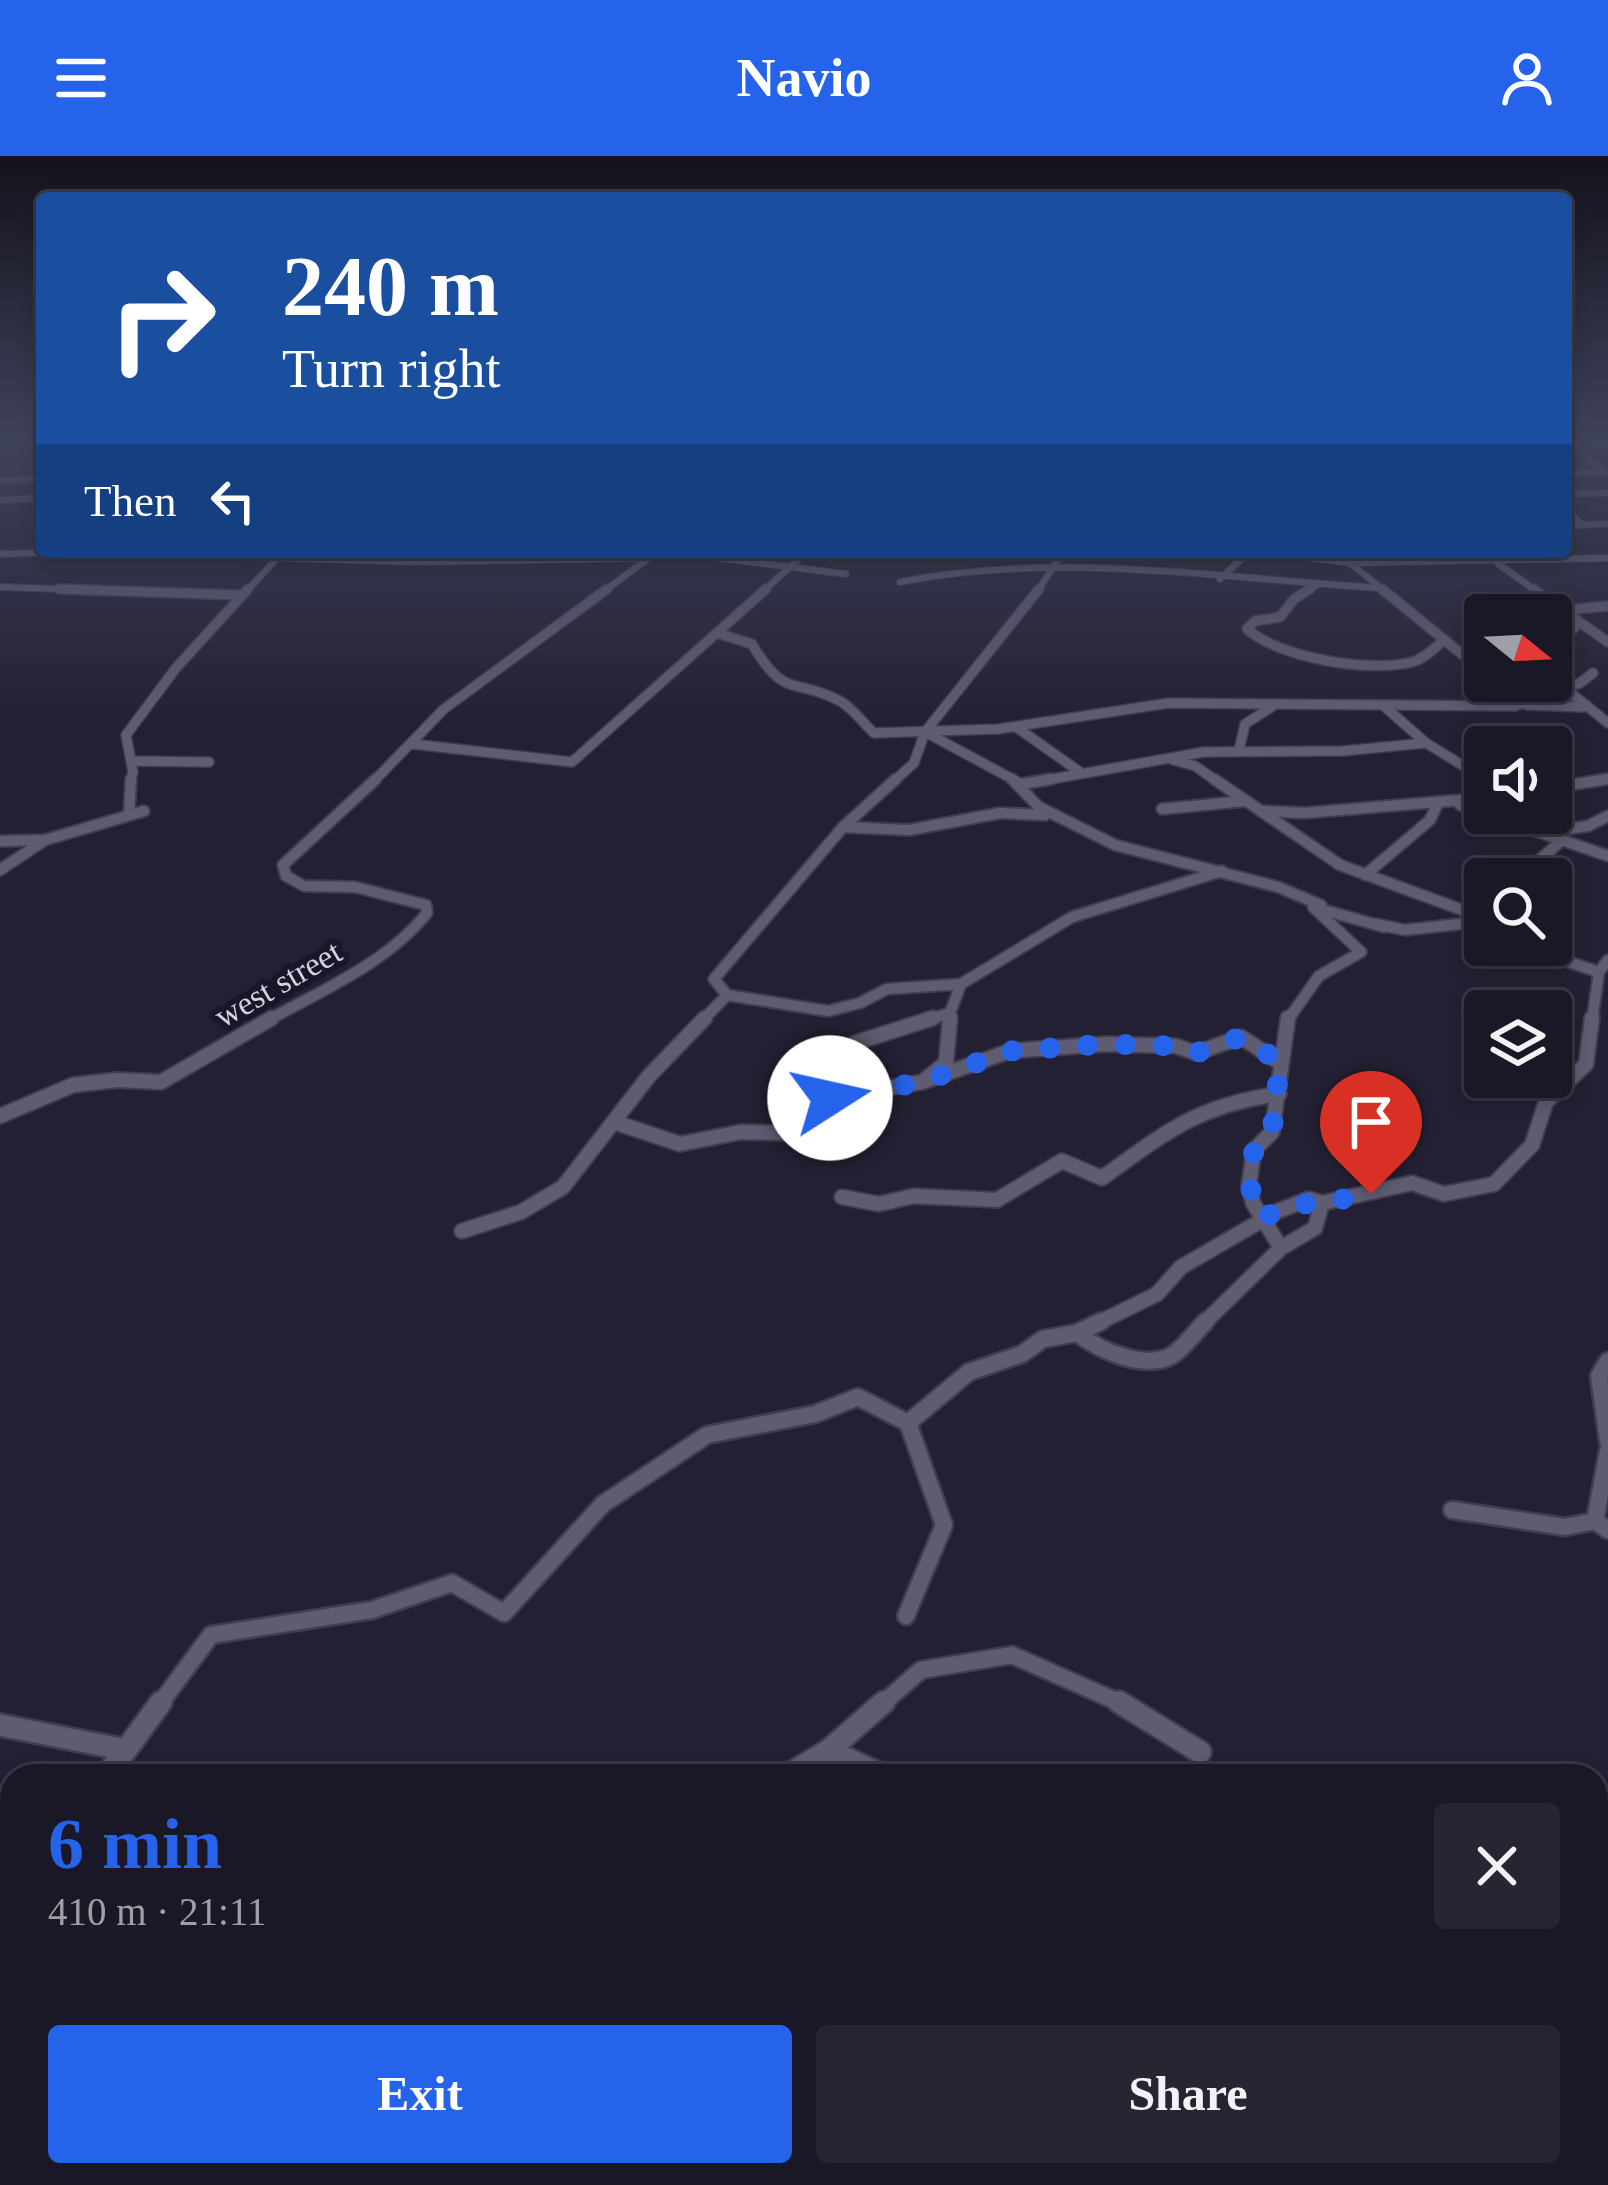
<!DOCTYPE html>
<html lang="en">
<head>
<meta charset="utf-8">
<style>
	:root { --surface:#1a1826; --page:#272532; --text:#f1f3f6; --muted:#9fa0a7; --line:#383743; --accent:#2563eb }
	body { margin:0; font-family:Georgia,serif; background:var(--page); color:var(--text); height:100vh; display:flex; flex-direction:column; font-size:45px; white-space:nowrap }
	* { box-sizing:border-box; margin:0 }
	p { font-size:39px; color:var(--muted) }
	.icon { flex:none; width:66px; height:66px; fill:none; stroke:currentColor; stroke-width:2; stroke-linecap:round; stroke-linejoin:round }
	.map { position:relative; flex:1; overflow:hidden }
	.drawer { position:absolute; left:0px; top:1608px; width:1608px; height:423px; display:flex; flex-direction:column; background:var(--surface); border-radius:36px 36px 0 0; box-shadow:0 6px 18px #0003,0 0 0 3px var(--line) }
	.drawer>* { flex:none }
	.banner { position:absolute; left:36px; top:36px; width:1536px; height:366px; border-radius:12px; box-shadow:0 6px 18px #0003,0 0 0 3px var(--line); background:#1a4fa0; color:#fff; overflow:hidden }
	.needle { width:78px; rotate:108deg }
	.fabs { position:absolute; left:1464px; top:438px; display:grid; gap:24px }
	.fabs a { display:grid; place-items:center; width:108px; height:108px; border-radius:12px; background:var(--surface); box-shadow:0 6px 18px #0003,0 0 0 3px var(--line); font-size:60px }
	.pin { position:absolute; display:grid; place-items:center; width:102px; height:102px; color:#fff; margin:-123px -51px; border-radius:50% 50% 50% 0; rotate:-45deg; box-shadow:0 0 12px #0007 }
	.pin .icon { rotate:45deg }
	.me { position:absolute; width:132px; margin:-66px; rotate:80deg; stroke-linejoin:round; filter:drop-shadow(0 0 9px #0008) }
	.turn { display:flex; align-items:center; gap:42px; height:252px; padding:0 48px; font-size:54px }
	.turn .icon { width:156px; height:156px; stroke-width:2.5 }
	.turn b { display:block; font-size:84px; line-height:102px }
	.then { display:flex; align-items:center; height:114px; padding:0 48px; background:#0003; gap:24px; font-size:45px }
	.round { display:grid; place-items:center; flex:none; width:126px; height:126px; border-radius:12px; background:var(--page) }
	.headline { display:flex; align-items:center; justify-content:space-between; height:204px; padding:0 48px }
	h1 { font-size:72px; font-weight:600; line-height:90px; color:var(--accent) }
	.button { display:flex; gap:24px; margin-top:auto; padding:24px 48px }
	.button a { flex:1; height:138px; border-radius:12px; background:var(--accent); color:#fff; font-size:48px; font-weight:600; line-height:138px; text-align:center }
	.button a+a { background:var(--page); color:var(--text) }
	header { display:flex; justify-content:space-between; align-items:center; height:156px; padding:0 48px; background:var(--accent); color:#fff; font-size:54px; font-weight:600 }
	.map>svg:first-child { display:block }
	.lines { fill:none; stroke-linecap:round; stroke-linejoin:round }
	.minor-far5-casing { stroke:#413d4d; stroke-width:8 }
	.minor-far4-casing { stroke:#413d4d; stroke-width:12 }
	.minor-far3-casing { stroke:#413d4d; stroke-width:14 }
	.minor-far2-casing { stroke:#413d4d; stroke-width:18 }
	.minor-far1-casing { stroke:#413d4d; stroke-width:21 }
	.minor-casing { stroke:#413d4d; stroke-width:26 }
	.minor-far5 { stroke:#5f5c72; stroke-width:6 }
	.minor-far4 { stroke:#5f5c72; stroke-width:9 }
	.minor-far3 { stroke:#5f5c72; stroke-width:10 }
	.minor-far2 { stroke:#5f5c72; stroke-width:14 }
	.minor-far1 { stroke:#5f5c72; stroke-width:16 }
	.minor { stroke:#5f5c72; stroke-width:21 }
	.route { stroke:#2563eb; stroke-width:21; stroke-dasharray:0 37.8 }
	.labels { text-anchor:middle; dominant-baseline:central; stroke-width:12; stroke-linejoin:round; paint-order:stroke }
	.street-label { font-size:33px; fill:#d4d2df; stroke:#1a1629 }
</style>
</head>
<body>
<header><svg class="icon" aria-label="menu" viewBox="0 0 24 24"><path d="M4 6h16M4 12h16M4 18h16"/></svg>Navio<svg class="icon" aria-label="person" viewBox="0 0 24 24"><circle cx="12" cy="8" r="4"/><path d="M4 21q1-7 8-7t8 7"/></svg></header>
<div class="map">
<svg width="1608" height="2029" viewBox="0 0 1608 2029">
	<rect width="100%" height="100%" fill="#232033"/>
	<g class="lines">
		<defs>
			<g id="minor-far5">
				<polyline points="1571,291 1608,291"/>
				<polyline points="1566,317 1607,316 1572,291"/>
				<polyline points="0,325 42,323"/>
				<polyline points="1566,338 1608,337"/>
				<polyline points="0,344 42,342"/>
				<polyline points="1566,354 1582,369 1566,369"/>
				<polyline points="1582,369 1608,368"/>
				<polyline points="68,396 416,406 648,402"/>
				<polyline points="670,396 846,418"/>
				<polyline points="1265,396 1350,407 1345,396"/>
				<polyline points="0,398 67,396"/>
				<polyline points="1497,407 1538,436"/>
				<polyline points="1220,423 1249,396"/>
				<path d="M900 426C1056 395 1220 422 1378 432"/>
				<polyline points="0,431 149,436"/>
				<polyline points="246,436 276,403"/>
				<polyline points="603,436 657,396"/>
				<polyline points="762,436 807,396"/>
				<polyline points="1037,436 1063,396"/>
				<polyline points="1306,436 1317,429"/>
				<polyline points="1386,436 1350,407 1608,402"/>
			</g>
			<g id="minor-far4">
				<polyline points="59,433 240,439"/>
				<path d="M1310 433 1294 443 1280 461 1255 465 1247 473C1280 502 1369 517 1412 506 1424 503 1433 493 1443 485"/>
				<polyline points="1382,433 1485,517"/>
				<polyline points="1533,433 1608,486"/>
				<polyline points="1565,454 1608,450"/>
				<path d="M717 477 752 488C785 544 793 521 838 544 851 550 863 567 874 577L998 573 1169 547 1515 550 1495 525"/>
				<polyline points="1551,480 1571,475 1579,467"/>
				<polyline points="1551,521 1608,567"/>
				<polyline points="1527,549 1583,551"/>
				<polyline points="1384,550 1426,587 1485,623"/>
				<polyline points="1515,550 1580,527 1593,517"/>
				<polyline points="1016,571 1080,616"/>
				<polyline points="925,576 1018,626"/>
				<polyline points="412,588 572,606 766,433"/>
				<polyline points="1239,594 1245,568 1273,550"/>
				<polyline points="1173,604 1195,610 1218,626"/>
				<polyline points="132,605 209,606"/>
				<polyline points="130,626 133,616 126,579 176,512 248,433"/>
				<polyline points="373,626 444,553 607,433"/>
				<polyline points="893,626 914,607 925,576 1039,433"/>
				<polyline points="1035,626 1204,596 1342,595 1426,587"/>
				<polyline points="1590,626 1608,623"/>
			</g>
			<g id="minor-far3">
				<polyline points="1012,623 1039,651 1115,689 1278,731 1321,749"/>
				<polyline points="1214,623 1340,709 1465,755 1479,767"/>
				<polyline points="1022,628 1052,623"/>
				<polyline points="1551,632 1608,623"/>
				<polyline points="1460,649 1608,700"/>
				<polyline points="1162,653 1245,645"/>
				<polyline points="1264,655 1304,657 1485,642"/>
				<polyline points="129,659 131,623"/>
				<polyline points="843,671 909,674 1000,657 1045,659"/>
				<polyline points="1544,676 1588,670 1608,660"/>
				<polyline points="0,685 45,684 144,655"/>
				<polyline points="0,714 45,684"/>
				<polyline points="1365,719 1430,664 1438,647"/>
				<polyline points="1518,723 1561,685"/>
				<polyline points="1376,768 1405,774 1478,766"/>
				<polyline points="1517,789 1599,816"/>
				<polyline points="727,839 828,855 860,847 887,833 961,828"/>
				<path d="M267 865C322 834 387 807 427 757L426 749 355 731 304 730 286 720 283 709 376 623"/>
				<polyline points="702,865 727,839 714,823 843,671 896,623"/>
				<polyline points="924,865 950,857 961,828 1072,761 1222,715"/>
				<polyline points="949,865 950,857"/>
				<polyline points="1287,865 1319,820 1361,796 1313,751 1384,771"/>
				<polyline points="1592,865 1599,816 1608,804"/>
			</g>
			<g id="minor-far2">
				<polyline points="922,926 1010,895 1106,888 1176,890 1196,897 1241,881 1279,906"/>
				<polyline points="830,942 922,926 946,907 950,862"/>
				<polyline points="0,960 73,929 117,924 161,926 272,862"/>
				<polyline points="614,966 680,988 741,976 789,977 830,942 840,903 855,887 933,862"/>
				<path d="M842 1041 879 1048 914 1040 997 1044 1062 1005 1102 1022C1166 976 1198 949 1279 938"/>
				<polyline points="462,1075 521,1056 563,1031 649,920 705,862"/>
				<polyline points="1281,1092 1315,1072 1322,1047 1412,1027 1444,1038 1494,1028 1532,989 1546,946 1586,908 1592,862"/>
				<polyline points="1096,1168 1157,1138 1181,1111 1278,1055 1309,1043 1322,1047"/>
				<polyline points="1203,1168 1281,1092 1253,1047 1249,1029 1254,994 1272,976 1288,862"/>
			</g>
			<g id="minor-far1">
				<path d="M1077 1177C1099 1194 1142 1214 1171 1200 1183 1193 1196 1175 1206 1165"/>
				<polyline points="1608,1205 1599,1220 1608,1285"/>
				<polyline points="908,1267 969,1216 1022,1198 1043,1183 1077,1177 1102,1165"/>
				<polyline points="1608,1295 1595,1365 1608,1374"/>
				<polyline points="1452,1354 1565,1371 1595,1365"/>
				<polyline points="159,1549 211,1479 372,1454 452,1427 504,1457 603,1348 707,1279 815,1258 858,1241 908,1267 944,1369 906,1460"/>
				<polyline points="881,1549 921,1514 1012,1499 1125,1549"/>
			</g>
			<g id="minor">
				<polyline points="1119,1546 1200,1596"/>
				<polyline points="0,1569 126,1594 106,1620"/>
				<polyline points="126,1594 161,1546"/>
				<polyline points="829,1594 884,1620"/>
				<polyline points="786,1620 829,1594 884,1546"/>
				<polyline points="0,1756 12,1741"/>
				<polyline points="1596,1845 1608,1848"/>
				<polyline points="0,1956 12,1958"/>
				<polyline points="1066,2019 1083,2029"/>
				<polyline points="187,2029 196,2019"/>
				<polyline points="794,2029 798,2019"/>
			</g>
		</defs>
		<use href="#minor-far5" class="minor-far5-casing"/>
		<use href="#minor-far4" class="minor-far4-casing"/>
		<use href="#minor-far3" class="minor-far3-casing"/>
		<use href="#minor-far2" class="minor-far2-casing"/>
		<use href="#minor-far1" class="minor-far1-casing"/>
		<use href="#minor" class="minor-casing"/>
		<use href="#minor-far5" class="minor-far5"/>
		<use href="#minor-far4" class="minor-far4"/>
		<use href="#minor-far3" class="minor-far3"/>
		<use href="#minor-far2" class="minor-far2"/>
		<use href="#minor-far1" class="minor-far1"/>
		<use href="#minor" class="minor"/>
	</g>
	<linearGradient id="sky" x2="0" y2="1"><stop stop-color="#13121c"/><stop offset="0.5" stop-color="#3f425b"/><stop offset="1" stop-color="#3f425b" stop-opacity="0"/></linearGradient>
	<rect width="1608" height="568" fill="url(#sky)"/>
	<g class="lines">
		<path class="route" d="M830 942 922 926 1010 895 1106 888 1176 890 1196 897 1241 881 1280 906 1272 976 1254 994 1249 1029 1263 1062C1304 1042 1327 1048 1371 1038"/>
	</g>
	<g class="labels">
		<g class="street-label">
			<text transform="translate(278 828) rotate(-30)">west street</text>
		</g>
	</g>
</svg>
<div class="fabs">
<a><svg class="needle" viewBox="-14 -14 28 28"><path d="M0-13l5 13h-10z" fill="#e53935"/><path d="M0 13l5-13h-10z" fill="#9fa0a7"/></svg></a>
<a><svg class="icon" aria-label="sound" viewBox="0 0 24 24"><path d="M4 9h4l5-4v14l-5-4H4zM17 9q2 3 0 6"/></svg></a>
<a><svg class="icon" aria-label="search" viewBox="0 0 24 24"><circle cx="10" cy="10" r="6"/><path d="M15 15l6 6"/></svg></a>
<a><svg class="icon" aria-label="layers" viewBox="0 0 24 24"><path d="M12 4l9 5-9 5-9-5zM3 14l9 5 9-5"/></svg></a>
</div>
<div class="pin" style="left:1371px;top:1038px;background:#d93025"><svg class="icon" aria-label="arrive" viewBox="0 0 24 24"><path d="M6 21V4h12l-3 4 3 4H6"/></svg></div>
<svg class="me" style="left:830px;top:942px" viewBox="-20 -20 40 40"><circle r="19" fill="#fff"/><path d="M0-13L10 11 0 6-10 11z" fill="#2563eb"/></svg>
<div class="banner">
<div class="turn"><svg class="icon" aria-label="right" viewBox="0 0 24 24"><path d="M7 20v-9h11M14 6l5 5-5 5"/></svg><div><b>240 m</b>Turn right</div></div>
<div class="then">Then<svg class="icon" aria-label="left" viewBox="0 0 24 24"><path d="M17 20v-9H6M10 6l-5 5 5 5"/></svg></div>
</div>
<section class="drawer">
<div class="headline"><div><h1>6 min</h1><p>410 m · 21:11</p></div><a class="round"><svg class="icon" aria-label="close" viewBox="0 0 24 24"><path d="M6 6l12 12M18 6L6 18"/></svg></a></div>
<div class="button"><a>Exit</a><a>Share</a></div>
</section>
</div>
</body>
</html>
